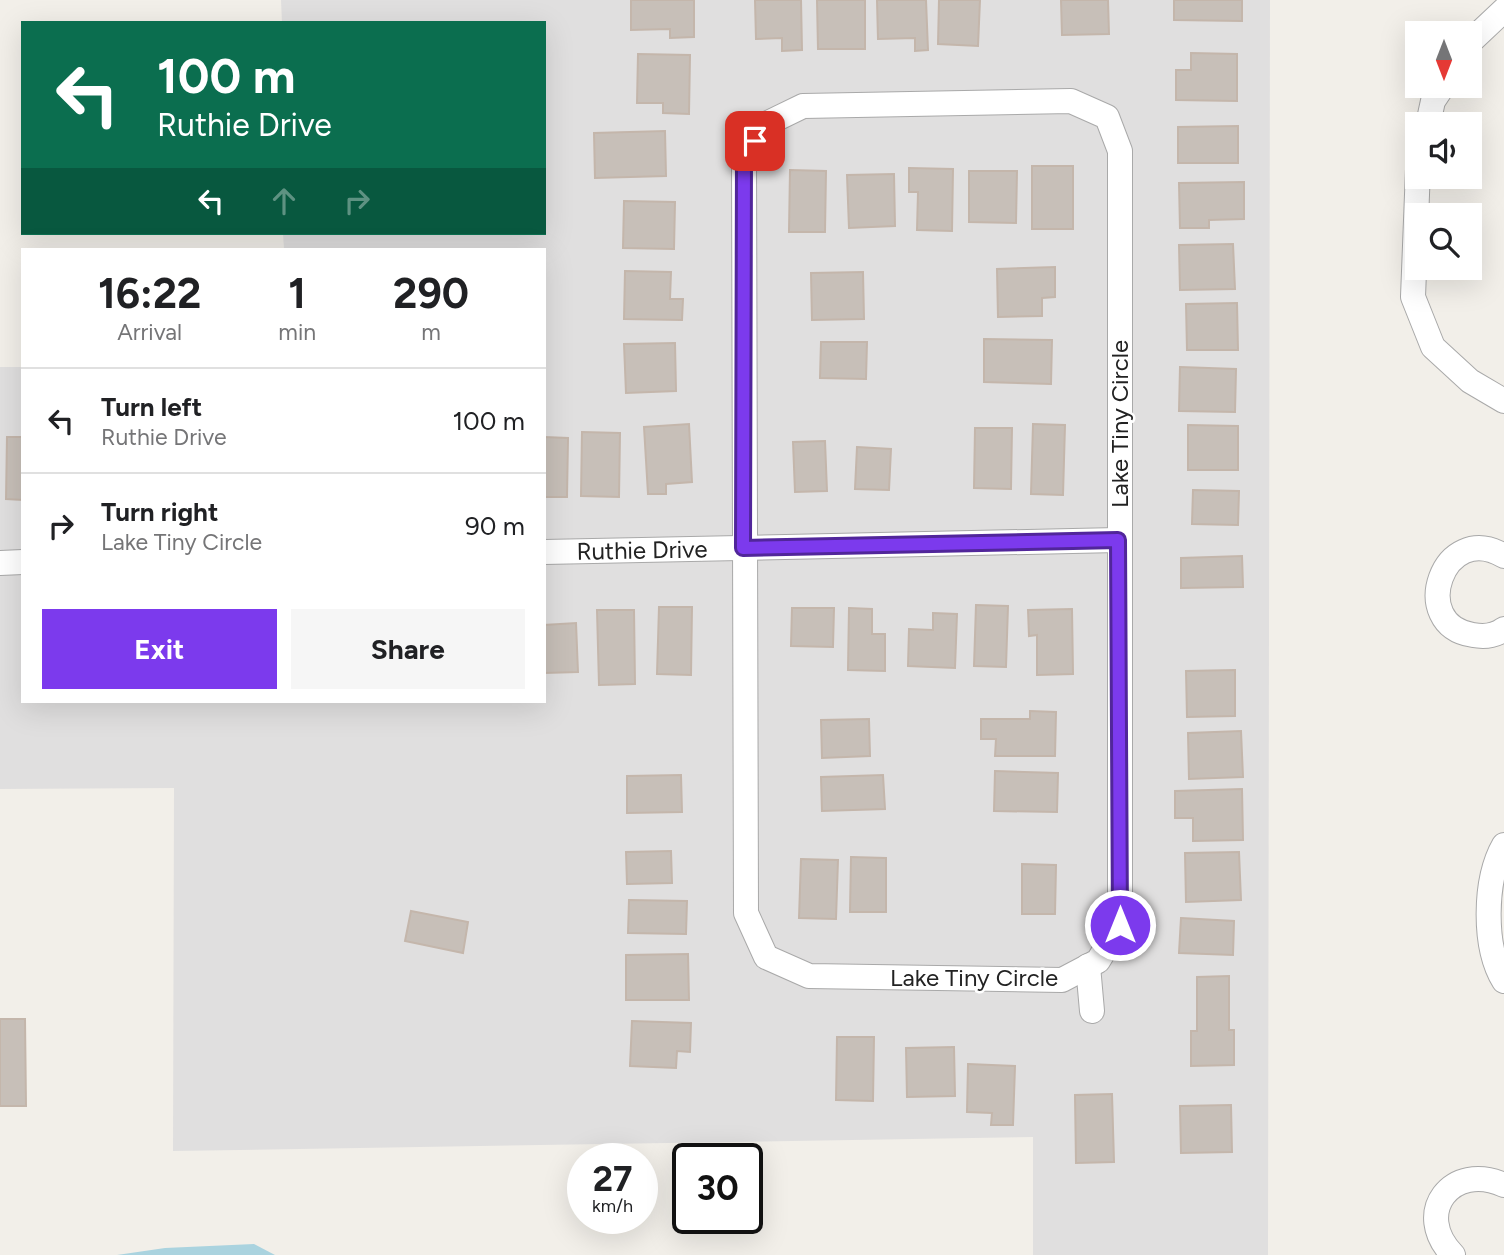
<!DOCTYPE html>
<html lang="en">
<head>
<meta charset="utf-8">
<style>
	:root { --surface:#fff; --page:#f6f6f6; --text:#202124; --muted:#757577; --line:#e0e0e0; --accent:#7c3aed }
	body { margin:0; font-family:Figtree,sans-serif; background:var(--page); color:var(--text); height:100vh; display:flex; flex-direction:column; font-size:26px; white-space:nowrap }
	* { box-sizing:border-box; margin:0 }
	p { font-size:23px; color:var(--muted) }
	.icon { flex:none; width:38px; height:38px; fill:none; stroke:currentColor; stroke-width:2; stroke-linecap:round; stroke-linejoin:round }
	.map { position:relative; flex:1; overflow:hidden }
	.sheet { position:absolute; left:21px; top:248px; width:525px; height:455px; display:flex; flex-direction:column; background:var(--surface); border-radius:0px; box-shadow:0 7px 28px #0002 }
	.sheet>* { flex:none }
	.banner { position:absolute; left:21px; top:21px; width:525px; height:214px; border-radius:0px; box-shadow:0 7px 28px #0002; background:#0b6e4f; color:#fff; overflow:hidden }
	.needle { width:46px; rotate:180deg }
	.buttons { position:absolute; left:1405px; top:21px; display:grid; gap:14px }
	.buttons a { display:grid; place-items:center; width:77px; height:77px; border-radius:0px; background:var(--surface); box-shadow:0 7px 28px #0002; font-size:35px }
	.speed { position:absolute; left:567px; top:1143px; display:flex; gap:14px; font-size:35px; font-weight:700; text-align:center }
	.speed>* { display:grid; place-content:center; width:91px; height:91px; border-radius:50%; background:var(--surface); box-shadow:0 7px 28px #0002; line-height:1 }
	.speed small { font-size:18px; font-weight:400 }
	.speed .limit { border:4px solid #111; border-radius:10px; background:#fff; color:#111 }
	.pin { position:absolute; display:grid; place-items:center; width:60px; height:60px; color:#fff; margin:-30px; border-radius:14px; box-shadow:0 4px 10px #0006 }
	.me { position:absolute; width:77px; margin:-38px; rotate:0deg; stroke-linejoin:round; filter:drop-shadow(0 0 5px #0008) }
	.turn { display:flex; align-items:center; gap:24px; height:147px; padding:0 21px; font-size:32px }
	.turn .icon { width:91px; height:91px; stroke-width:2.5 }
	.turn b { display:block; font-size:49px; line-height:60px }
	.lanes { display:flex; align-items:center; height:66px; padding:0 21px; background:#0003; justify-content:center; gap:35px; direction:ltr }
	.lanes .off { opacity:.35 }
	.eta { display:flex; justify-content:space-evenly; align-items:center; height:119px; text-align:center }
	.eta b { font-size:42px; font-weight:700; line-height:49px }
	.button { display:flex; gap:14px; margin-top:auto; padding:14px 21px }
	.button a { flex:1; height:80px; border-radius:0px; background:var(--accent); color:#fff; font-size:28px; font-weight:700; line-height:80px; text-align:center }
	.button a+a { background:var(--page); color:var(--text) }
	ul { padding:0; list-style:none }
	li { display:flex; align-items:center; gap:21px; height:105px; padding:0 21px; border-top:2px solid var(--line) }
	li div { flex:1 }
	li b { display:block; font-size:26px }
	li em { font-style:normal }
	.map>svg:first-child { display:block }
	.residential { fill:#e0dfdf }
	.water { fill:#aad3df }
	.building { fill:#c7bfb8; stroke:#c4b6ab; stroke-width:2 }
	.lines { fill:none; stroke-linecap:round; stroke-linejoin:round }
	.minor-casing { stroke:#a9a9a9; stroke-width:26 }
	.minor { stroke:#fff; stroke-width:24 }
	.route-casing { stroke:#51269a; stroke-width:18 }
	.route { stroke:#7c3aed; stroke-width:12 }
	.labels { text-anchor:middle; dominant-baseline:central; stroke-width:5; stroke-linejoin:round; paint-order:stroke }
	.street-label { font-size:24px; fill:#222; stroke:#fff }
</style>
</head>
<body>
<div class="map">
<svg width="1504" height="1255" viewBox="0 0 1504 1255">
	<rect width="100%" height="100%" fill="#f2efe9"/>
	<polygon class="residential" points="281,0 1270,0 1268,1255 1033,1255 1033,1137 173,1151 174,788 0,789 0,367 23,367 23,702 544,702 544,250 284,250 283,233 544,233 544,23 282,23"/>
	<polygon class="water" points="254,1244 275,1255 117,1255 165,1248"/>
	<g class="building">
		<polygon points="631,0 694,0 694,37 670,38 670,29 631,30"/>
		<polygon points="755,0 801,0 802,50 782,51 782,38 756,39"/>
		<polygon points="817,0 865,0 865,49 818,49"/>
		<polygon points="877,0 926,0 928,50 915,51 915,38 878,39"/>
		<polygon points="939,0 980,0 978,46 938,44"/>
		<polygon points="1061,0 1108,0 1109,34 1062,35"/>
		<polygon points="1174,0 1242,0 1242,21 1174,20"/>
		<polygon points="1191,53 1237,54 1237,101 1176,100 1176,70 1191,70"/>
		<polygon points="638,54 690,55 689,114 663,113 663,103 637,103"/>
		<polygon points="1238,126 1238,163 1178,163 1178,127"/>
		<polygon points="665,131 666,176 595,178 594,133"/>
		<rect x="1032" y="166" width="41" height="63"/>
		<polygon points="909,168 953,169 952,231 917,230 918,192 909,192"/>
		<polygon points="790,170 826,171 825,232 789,232"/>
		<polygon points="969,171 1017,171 1016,223 969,222"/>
		<polygon points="894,174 895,226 849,228 847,175"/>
		<polygon points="1244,182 1244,219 1209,220 1209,228 1180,228 1179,183"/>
		<polygon points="624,201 675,202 674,249 623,248"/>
		<polygon points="1233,244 1235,289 1180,290 1179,245"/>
		<polygon points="1055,267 1055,297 1042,298 1042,316 998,317 997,269"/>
		<polygon points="625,271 671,272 670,299 683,299 682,320 624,319"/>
		<polygon points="863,272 864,319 812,320 811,273"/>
		<polygon points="1237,303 1238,350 1187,350 1186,304"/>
		<polygon points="984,339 1052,340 1051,384 984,382"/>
		<polygon points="821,342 867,342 866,379 820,378"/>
		<polygon points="675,343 676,391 626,393 624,344"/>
		<polygon points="1180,367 1236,369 1235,412 1179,411"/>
		<polygon points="689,424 692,482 666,484 666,494 648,494 644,427"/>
		<polygon points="1033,424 1065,425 1063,495 1031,494"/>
		<polygon points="1188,425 1238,426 1238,470 1188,470"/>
		<polygon points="975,428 1012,428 1011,489 974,488"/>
		<polygon points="582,432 620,433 619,497 581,496"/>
		<polygon points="7,437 23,437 23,500 6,499"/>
		<polygon points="544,437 568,438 567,497 544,497"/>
		<polygon points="825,441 827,491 795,492 793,442"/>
		<polygon points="857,447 891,449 889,490 855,489"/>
		<polygon points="1193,490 1239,491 1238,525 1192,524"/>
		<polygon points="1242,556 1243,587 1181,588 1181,558"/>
		<polygon points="976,605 1008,606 1006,667 974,666"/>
		<polygon points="659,607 692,607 691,675 657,674"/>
		<polygon points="792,608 834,608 833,647 791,646"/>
		<polygon points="849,608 872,609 872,634 885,634 885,671 848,670"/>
		<polygon points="1072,609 1073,674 1037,675 1037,635 1029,636 1028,610"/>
		<polygon points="597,610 634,610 635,684 599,685"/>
		<polygon points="933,613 957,614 955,668 908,666 909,629 933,630"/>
		<polygon points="576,623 578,672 544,673 544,625"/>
		<polygon points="1235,670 1235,716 1187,717 1186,671"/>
		<polygon points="1030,711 1056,712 1055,756 995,756 996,739 981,739 981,719 1030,719"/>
		<polygon points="869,719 870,756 822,758 821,720"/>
		<polygon points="1241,731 1243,777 1189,779 1188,733"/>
		<polygon points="995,771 1058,773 1057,812 994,811"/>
		<polygon points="681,775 682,812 627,813 627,776"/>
		<polygon points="883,775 885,809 822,811 821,777"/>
		<polygon points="1242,789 1243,840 1193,841 1193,818 1175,818 1175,791"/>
		<polygon points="671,851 672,883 627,884 626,852"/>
		<polygon points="1239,852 1241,900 1186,902 1185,853"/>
		<polygon points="851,857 886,858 886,912 850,912"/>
		<polygon points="801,859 838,860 836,919 799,918"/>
		<polygon points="1022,864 1056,865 1055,914 1022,914"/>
		<polygon points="629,900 687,901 686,934 628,933"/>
		<polygon points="411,911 468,922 463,953 405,941"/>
		<polygon points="1181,918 1234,921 1233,955 1179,953"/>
		<polygon points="688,954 689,1000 626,1000 626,955"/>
		<polygon points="1229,976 1229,1030 1234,1030 1234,1065 1191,1066 1191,1031 1197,1031 1197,977"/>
		<polygon points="0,1019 25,1019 26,1106 0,1106"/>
		<polygon points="632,1021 691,1023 690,1052 677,1051 676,1068 630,1066"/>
		<polygon points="837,1037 874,1037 873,1101 836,1100"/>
		<polygon points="954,1047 955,1096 907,1097 906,1048"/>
		<polygon points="968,1064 1015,1066 1013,1125 991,1125 992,1113 967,1112"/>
		<polygon points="1112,1094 1114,1162 1076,1163 1075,1095"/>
		<polygon points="1231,1105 1232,1152 1181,1153 1180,1106"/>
	</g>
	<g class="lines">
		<defs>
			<g id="minor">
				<polyline points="1470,42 1504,10"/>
				<polygon points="1071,101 1107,117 1120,151 1120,925 1098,961 1062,980 809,976 766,957 746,913 744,158 766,124 803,106"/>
				<polyline points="1428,124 1433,101 1443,86"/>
				<polyline points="1418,169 1413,297 1433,347 1470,381 1504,401"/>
				<polyline points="544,552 1118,540"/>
				<path d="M1504 556C1443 519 1407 625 1473 635 1484 637 1495 636 1504 629"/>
				<polyline points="0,563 23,562"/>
				<path d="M1504 845C1484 880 1483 947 1504 981"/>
				<polyline points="1088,966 1092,1011"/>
				<path d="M1453 1255C1412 1213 1452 1161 1504 1185"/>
			</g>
		</defs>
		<use href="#minor" class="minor-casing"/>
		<use href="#minor" class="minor"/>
	</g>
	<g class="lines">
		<defs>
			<polyline id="route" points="755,141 744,158 743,548 1118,540 1120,925"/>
		</defs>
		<use href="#route" class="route-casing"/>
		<use href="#route" class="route"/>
	</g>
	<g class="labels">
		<g class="street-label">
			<text transform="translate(1119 424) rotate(-90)">Lake Tiny Circle</text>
			<text transform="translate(642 550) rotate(-1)">Ruthie Drive</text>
			<text x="974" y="977">Lake Tiny Circle</text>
		</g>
	</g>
</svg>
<div class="buttons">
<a><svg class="needle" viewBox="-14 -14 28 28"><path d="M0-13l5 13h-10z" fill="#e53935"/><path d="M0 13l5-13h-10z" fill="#757577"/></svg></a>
<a><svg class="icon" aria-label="sound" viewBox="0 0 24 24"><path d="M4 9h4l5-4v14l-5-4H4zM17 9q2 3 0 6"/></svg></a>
<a><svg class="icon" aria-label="search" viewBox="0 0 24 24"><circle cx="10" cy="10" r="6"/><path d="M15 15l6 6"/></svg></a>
</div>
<div class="speed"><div>27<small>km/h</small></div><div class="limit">30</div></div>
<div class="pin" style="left:755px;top:141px;background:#d93025"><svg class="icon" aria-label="arrive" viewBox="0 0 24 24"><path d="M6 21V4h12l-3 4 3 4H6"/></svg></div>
<svg class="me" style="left:1120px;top:925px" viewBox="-20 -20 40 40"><circle r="17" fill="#7c3aed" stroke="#fff" stroke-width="3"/><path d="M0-11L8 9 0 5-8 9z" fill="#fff"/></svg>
<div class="banner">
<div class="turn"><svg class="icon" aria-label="left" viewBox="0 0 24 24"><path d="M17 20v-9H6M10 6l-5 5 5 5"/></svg><div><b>100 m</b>Ruthie Drive</div></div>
<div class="lanes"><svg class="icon" aria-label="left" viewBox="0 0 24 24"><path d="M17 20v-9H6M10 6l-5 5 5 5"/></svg><svg class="icon off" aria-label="ahead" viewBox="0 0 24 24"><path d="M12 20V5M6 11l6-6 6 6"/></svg><svg class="icon off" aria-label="right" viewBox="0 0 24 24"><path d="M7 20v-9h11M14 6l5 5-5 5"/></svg></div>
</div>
<section class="sheet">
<div class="eta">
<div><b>16:22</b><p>Arrival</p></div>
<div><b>1</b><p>min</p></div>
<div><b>290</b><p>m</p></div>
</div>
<ul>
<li><svg class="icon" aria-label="left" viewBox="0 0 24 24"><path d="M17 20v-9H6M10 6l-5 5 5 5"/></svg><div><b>Turn left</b><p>Ruthie Drive</p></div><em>100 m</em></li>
<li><svg class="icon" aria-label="right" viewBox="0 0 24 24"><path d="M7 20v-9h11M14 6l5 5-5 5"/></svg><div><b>Turn right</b><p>Lake Tiny Circle</p></div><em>90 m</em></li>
</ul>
<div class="button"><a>Exit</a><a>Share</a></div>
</section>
</div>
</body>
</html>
